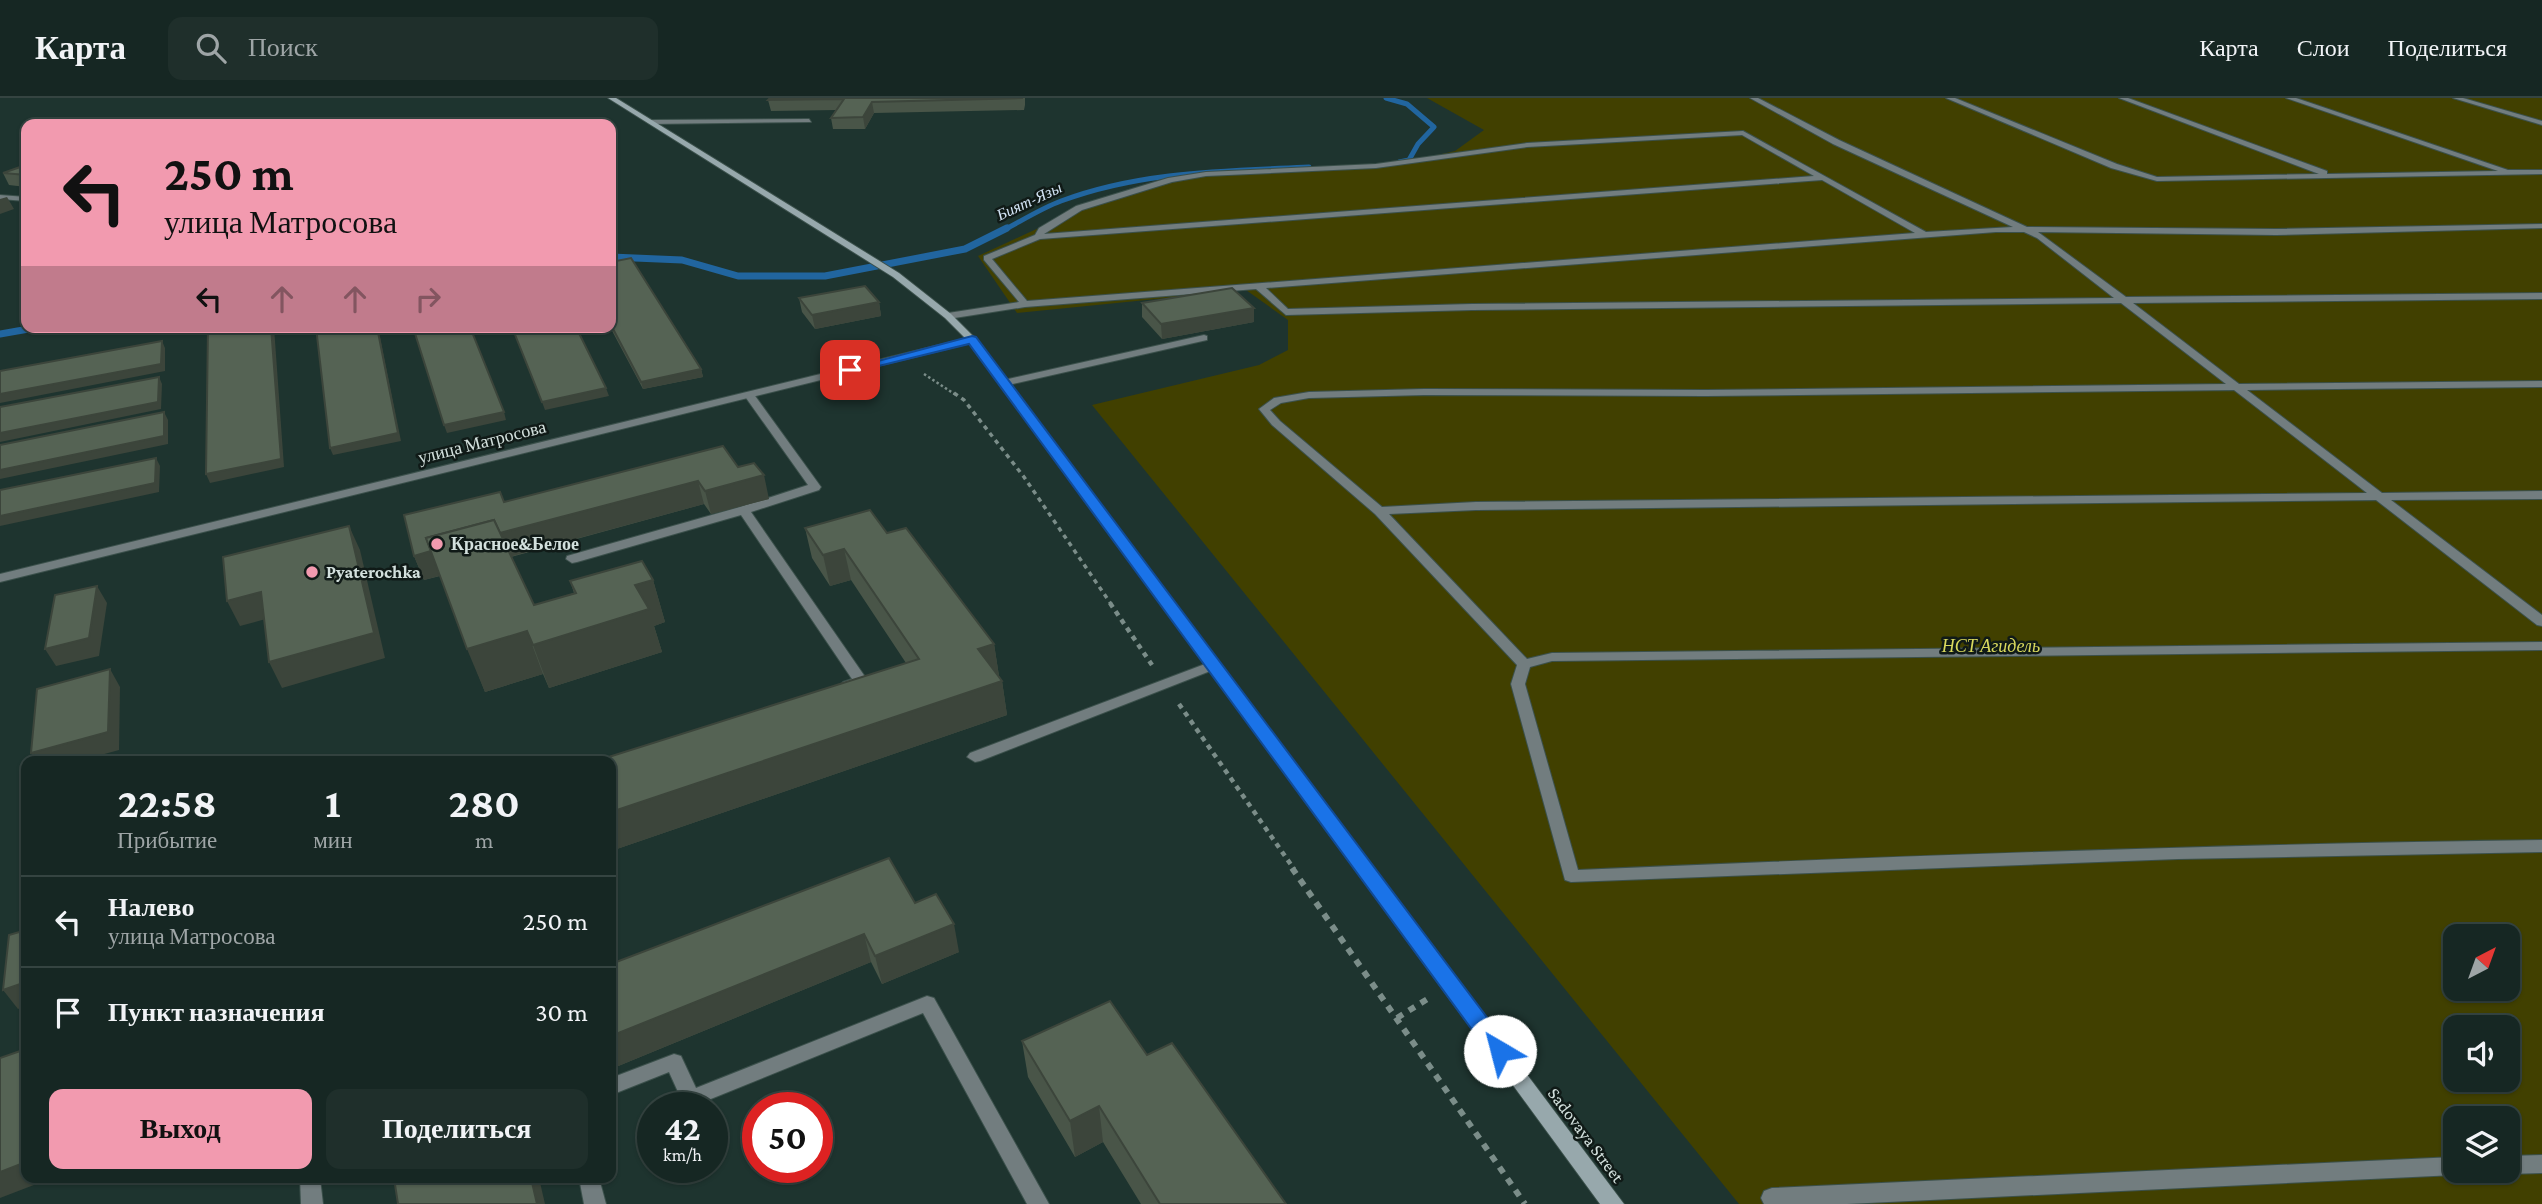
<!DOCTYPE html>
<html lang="ru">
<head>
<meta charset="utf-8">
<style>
	:root { --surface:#162723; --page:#1f2f2b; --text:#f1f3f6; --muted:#9ea5a6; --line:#354441; --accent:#f29aaf }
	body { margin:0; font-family:"Crimson Pro",serif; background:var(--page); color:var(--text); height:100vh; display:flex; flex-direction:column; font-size:26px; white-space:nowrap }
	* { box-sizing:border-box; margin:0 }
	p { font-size:23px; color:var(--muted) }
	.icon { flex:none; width:38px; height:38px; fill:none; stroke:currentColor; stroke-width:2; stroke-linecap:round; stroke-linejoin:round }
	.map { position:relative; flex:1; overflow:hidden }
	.sheet { position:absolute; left:21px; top:658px; width:595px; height:427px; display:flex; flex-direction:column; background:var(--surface); border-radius:14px; box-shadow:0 2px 5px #0004,0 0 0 2px var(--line) }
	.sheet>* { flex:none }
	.hud { position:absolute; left:21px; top:21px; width:595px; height:214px; border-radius:14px; box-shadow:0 2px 5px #0004,0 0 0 2px var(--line); background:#f29aaf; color:#111; overflow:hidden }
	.needle { width:46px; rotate:41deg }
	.tools { position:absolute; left:2443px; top:826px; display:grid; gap:14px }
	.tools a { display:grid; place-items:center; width:77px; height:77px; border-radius:14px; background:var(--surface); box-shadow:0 2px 5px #0004,0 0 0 2px var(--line); font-size:35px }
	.speed { position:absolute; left:637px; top:994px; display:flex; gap:14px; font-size:35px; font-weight:700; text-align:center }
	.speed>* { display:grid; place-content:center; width:91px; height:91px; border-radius:50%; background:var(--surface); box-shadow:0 2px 5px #0004,0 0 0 2px var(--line); line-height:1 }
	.speed small { font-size:18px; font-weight:400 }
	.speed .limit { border:10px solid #d22; background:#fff; color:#111 }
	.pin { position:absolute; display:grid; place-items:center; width:60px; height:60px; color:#fff; margin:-30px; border-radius:14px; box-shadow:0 4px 10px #0006 }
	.me { position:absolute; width:77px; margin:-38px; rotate:323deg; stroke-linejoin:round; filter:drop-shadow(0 0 5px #0008) }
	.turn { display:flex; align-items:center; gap:24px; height:147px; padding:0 28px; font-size:32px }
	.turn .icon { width:91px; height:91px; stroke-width:2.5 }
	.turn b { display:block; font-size:49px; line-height:60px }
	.lanes { display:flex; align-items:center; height:66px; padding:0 28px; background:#0003; justify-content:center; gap:35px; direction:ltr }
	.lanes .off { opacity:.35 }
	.eta { display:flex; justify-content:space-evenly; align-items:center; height:119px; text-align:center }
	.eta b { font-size:42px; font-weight:700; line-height:49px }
	.cta { display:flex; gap:14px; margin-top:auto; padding:14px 28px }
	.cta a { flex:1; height:80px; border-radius:14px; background:var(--accent); color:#111; font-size:28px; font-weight:700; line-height:80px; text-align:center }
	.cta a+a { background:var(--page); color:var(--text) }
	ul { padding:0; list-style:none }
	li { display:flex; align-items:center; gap:21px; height:91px; padding:0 28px; border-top:2px solid var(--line) }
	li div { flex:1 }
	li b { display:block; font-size:26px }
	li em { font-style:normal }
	header { display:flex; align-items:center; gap:42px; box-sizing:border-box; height:98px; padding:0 35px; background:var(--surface); border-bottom:2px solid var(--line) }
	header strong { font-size:33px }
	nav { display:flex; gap:38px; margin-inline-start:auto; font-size:24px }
	.search { width:490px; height:63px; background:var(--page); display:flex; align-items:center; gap:18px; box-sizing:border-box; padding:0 24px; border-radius:14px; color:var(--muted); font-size:26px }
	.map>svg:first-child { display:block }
	.green { fill:#414000; fill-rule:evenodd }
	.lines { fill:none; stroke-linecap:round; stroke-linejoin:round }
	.stream-far1 { stroke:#21659f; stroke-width:5 }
	.stream { stroke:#21659f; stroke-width:7 }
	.service-casing { stroke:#3b504b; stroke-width:2 }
	.minor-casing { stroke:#3b504b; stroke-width:2 }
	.tertiary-casing { stroke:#3b504b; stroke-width:2 }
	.secondary-casing { stroke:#3b504b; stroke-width:2 }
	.path-far3 { stroke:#7b8d89; stroke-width:2.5; stroke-dasharray:2.5 2.5; stroke-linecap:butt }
	.path-far2 { stroke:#7b8d89; stroke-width:3.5; stroke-dasharray:4.5 4.5; stroke-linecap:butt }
	.path-far1 { stroke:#7b8d89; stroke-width:4.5; stroke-dasharray:5 5; stroke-linecap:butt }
	.path { stroke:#7b8d89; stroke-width:6; stroke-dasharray:7 7; stroke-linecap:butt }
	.service { fill:#727d7f; fill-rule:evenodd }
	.minor { fill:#727d7f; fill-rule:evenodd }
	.tertiary { fill:#727d7f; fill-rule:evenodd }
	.secondary { fill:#97a8ac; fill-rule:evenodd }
	.wall { fill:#495548 }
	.shaded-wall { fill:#3c453b }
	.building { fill:#556354; stroke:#3c453b; stroke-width:2 }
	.route { fill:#1a73e8; stroke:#114b97; stroke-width:2 }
	.poi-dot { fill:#f29aaf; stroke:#101a17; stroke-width:2.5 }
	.labels { text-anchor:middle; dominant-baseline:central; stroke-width:5; stroke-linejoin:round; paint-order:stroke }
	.far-water-label { font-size:16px; font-style:italic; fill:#d4e5f6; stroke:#101a17 }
	.street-label { font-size:18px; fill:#d3e0dd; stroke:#101a17 }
	.poi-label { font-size:18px; font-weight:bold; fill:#d3e0dd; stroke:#101a17; text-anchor:start }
	.park-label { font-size:18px; font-style:italic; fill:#d8d85d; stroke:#101a17 }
</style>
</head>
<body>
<header>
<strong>Карта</strong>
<div class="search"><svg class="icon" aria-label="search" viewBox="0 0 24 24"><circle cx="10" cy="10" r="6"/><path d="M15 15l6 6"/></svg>Поиск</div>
<nav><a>Карта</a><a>Слои</a><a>Поделиться</a></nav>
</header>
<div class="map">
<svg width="2542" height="1106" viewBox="0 0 2542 1106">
	<rect width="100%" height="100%" fill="#1e342f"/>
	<path class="green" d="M1427 0H2542V1106H1739L1092 307 1259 267 1288 252V222L1246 192 1017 215 978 158 1093 105 1143 90 1190 79 1252 73 1398 66 1455 53 1484 32ZM2455 838H2508V891H2455ZM2455 929H2508V982H2455ZM2455 1020H2508V1073H2455Z"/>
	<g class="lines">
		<g class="stream-far1">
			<polyline points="1386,0 1407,6 1434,29 1418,46 1409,62 1399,64"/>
			<path d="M1004 132C1023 122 1042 110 1061 103 1141 73 1226 73 1309 69"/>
		</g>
		<g class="stream">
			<polyline points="611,159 682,162 738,178 825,178 965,151 1007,130"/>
			<polyline points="0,236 40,229"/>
		</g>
		<defs>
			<g id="service">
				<path d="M1750 0H1758L1839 42 2027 129 2276 131 2542 126V130L2276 137 2038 134 2126 199 2542 195V201L2133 205 2239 286 2542 283V289L2247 292 2382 395 2542 393V401L2391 402 2542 517V528L2537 527 2376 402 1476 412 1389 416 1527 561 1552 555 2542 544V552L1552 563 1530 569 1525 586 1578 772C1899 758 2220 746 2542 742V754L2178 761 1571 784 1565 782 1511 586 1517 567 1375 416 1272 327 1259 311 1274 300 1309 294 1424 291 1706 292 2226 286 2121 205 1472 212 1286 217 1256 191 1025 209 948 221 943 218 948 215 1019 204 984 162V158L1035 137 1039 130 1076 108 1168 80 1206 74 1376 66 1527 45 1743 33 1926 134 2013 129 1833 46ZM1742 37 1814 78 1044 136 1082 112 1172 84 1206 78 1376 70 1527 49ZM1822 82 1915 135 1027 203 992 161 1040 141ZM1996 134H2024L2037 140 2114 200 1472 206 1288 211 1266 190ZM2234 292 2367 395 1476 404 1382 409 1280 323 1270 312 1281 305 1309 300 1424 297 1706 298Z"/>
				<polygon points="1946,0 1955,0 2117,66 2157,79 2319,76 2119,0 2128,0 2327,73 2327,76 2498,73 2286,0 2296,0 2508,72 2542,72 2542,76 2157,83 2111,70"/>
				<polygon points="2453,0 2463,0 2542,23 2542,27"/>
				<polygon points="809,21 811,24 650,26 647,24 650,22"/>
				<polygon points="1204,237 1207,238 1207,242 1004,288 999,285 1004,282"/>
				<path d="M749 294 753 295 821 389 819 392 751 414 868 583C863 589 850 592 843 590L841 587 843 584 852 581 741 417 577 464 572 465 566 461 567 458 740 409 808 387 744 297Z"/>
				<polygon points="1213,563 1220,567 1218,570 980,663 975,664 967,659 970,655"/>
				<polygon points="2542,1057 2542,1075 2508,1076 2500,1073 2508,1073 2508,1058"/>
				<polygon points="2455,1059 2455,1073 2463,1073 2455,1077 1847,1106 1764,1106 1761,1100 1764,1093 1772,1090"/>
			</g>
			<g id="minor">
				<polygon points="0,97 26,99 26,103 0,101"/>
				<polygon points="927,898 934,900 1049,1106 1027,1106 923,915 691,1009 684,1007 669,974 611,997 611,980 674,956 681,958 696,990"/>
				<polygon points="300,1080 320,1080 323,1106 301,1106"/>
				<polygon points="579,1080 599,1080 606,1106 584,1106"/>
			</g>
			<polygon id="tertiary" points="972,239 977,242 975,244 0,484 0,476"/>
			<polygon id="secondary" points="608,0 616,0 899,175 951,216 975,240 1624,1106 1600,1106 969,244 945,220 893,179"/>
		</defs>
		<use href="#service" class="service-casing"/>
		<use href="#minor" class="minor-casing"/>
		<use href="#tertiary" class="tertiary-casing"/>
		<use href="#secondary" class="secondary-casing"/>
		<polyline class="path-far3" points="924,276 956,297"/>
		<polyline class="path-far2" points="954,295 964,302 1024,379 1111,506"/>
		<g class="path-far1">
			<polyline points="1110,505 1152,567"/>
			<polyline points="1179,606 1294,771"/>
		</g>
		<g class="path">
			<polyline points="1292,770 1525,1106"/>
			<polyline points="1397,920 1429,900"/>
		</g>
		<use href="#service" class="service"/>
		<use href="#minor" class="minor"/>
		<use href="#tertiary" class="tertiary"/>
		<use href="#secondary" class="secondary"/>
	</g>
	<g class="wall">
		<polygon points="770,0 1025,0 1025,7 1024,12 874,15 865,31 833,31 831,20 837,12 771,13 768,2"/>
		<polygon points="26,67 26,89 9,87 3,75"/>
		<polygon points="611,164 701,271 703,279 643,291 610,229"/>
		<polygon points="799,200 879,204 881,218 815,231 802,214"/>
		<polygon points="1142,205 1254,210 1254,224 1162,241 1142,219"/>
		<polygon points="738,369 769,401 711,416 704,406 511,459 534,507 574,495 570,483 653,482 665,524 654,528 662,554 549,590 543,576 485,594 440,478 424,482 414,458 504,404"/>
		<polygon points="805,430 887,435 994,546 999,578 1002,583 1007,617 611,753 611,663 906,565 851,482 830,488 812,460"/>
		<polygon points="915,805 959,854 882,886 871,864 611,971"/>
		<polygon points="1022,943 1147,957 1286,1106 1141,1106 1103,1044 1075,1059 1028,979"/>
	</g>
	<g class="shaded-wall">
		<polygon points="872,4 874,15 865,31 863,19"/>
		<polygon points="7,99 14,111 0,116 0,101"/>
		<polygon points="879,204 881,218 815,231 812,217"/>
		<polygon points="1254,210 1254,224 1162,241 1161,226"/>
		<polygon points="271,229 274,229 284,369 210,385 206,376"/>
		<polygon points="377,229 378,229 401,343 333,357 330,350"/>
		<polygon points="162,243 165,250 165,273 0,305 0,296"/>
		<polygon points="701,271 703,279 643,291 641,284"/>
		<polygon points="159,279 162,286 161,311 0,344 0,335"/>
		<polygon points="606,290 609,298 545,312 542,304"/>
		<polygon points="164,314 168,322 168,346 0,381 0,372"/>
		<polygon points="504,314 506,322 447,335 444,327"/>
		<polygon points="156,360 160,368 159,394 0,428 0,418"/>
		<polygon points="764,377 769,401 711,416 705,393"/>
		<polygon points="698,383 704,406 424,482 414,458"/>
		<polygon points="349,428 360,452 385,560 282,590 269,564"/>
		<polygon points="844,451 851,482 830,488 823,457"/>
		<polygon points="653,482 665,524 654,528 662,554 549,590 533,547 635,487"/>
		<polygon points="97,488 107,505 99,558 56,568 45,551"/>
		<polygon points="261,494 273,519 240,528 227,503"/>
		<polygon points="527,533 543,576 485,594 467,551"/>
		<polygon points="994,546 999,578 978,551"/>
		<polygon points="110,571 120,589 119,652 79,663 36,663 31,655"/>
		<polygon points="1002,583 1007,617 611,753 611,714"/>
		<polygon points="954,826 959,854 882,886 875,858"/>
		<polygon points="864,836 871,864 611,971 611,938"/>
		<polygon points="26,884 26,908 18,911 3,892"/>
		<polygon points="1099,1008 1103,1044 1075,1059 1070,1023"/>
		<polygon points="26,1064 26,1080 52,1080 0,1100 0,1074"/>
		<polygon points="531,1080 539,1080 545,1106 537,1106"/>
	</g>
	<g class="building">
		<polygon points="770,0 1023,0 872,4 863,19 831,20 844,1 768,2"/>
		<polygon points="26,67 26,77 3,75"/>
		<polygon points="631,160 701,271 641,284 611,227 611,164"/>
		<polygon points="865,188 879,204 812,217 799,200"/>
		<polygon points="1232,190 1254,210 1161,226 1142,205"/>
		<polygon points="208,229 271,229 281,361 206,376"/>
		<polygon points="316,229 377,229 398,335 330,350"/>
		<polygon points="413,229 470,229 504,314 444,327"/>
		<polygon points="512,229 576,229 606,290 542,304"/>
		<polygon points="162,243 161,266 0,296 0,273"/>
		<polygon points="159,279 158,304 0,335 0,309"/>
		<polygon points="164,314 164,338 0,372 0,347"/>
		<polygon points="723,348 738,369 754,365 764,377 705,393 698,383 500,435 494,422 426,440 431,453 414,458 404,417 500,394 504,404"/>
		<polygon points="156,360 155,385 0,418 0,392"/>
		<polygon points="870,412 887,435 906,430 994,546 978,551 1002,583 611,714 611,663 596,663 919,561 844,451 823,457 805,430"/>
		<polygon points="494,422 534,507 576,495 570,483 642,463 653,482 635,487 649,511 533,547 527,533 467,551 426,440"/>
		<polygon points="349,428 374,535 269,564 261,494 227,503 223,459"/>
		<polygon points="97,488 89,540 45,551 55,497"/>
		<polygon points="110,571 108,634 31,655 37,591"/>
		<polygon points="889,760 915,805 936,796 954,826 875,858 864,836 611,938 611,866"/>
		<polygon points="26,832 26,884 3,892 9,837"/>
		<polygon points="1110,903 1147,957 1172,945 1286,1106 1160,1106 1099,1008 1070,1023 1022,943"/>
		<polygon points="26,951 26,1064 0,1074 0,960"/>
		<polygon points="394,1080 531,1080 537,1106 398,1106"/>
	</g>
	<polygon class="route" points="972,238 976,239 1507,946 1511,953 1507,959 1500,961 1492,959 969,246 850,275 844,272"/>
	<g class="poi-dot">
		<circle cx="437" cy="446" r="7"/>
		<circle cx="312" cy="474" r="7"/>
	</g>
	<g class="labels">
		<g class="far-water-label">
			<text transform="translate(1029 103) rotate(-25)">Бият-Язы</text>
		</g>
		<g class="street-label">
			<text transform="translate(482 344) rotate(-14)">улица Матросова</text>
			<text transform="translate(1586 1037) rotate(53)">Sadovaya Street</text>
		</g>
		<g class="poi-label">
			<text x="451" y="446">Красное&amp;Белое</text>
			<text x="326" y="474">Pyaterochka</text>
		</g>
		<g class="park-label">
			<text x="1991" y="548">НСТ Агидель</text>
		</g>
	</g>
</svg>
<div class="tools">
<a><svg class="needle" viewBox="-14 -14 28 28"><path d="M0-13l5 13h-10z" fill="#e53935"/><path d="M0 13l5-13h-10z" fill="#9ea5a6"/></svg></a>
<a><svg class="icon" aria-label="sound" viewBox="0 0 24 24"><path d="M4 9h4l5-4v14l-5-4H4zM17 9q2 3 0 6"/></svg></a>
<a><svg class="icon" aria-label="layers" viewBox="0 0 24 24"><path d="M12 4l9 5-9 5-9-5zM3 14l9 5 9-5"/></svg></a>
</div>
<div class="speed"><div>42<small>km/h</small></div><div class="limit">50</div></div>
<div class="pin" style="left:850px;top:272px;background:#d93025"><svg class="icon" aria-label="arrive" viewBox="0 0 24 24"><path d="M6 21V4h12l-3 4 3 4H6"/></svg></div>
<svg class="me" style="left:1500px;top:953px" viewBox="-20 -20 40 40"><circle r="19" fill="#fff"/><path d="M0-13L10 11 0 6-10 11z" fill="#1a73e8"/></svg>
<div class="hud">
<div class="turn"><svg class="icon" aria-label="left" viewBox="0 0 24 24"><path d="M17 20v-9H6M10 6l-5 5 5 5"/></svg><div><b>250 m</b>улица Матросова</div></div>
<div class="lanes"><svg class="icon" aria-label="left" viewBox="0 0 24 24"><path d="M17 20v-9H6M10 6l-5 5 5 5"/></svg><svg class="icon off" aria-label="ahead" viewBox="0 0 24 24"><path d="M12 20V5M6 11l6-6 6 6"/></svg><svg class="icon off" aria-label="ahead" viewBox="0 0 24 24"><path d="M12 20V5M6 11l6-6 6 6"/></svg><svg class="icon off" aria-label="right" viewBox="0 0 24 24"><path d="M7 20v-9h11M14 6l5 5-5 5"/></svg></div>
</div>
<section class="sheet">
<div class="eta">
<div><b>22:58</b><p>Прибытие</p></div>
<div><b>1</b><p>мин</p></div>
<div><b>280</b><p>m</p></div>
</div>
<ul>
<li><svg class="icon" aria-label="left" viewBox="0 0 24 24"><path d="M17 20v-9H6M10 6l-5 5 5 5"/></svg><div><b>Налево</b><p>улица Матросова</p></div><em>250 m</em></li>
<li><svg class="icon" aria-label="arrive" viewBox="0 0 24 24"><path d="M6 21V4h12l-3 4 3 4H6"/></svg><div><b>Пункт назначения</b></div><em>30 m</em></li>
</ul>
<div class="cta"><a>Выход</a><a>Поделиться</a></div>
</section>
</div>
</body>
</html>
